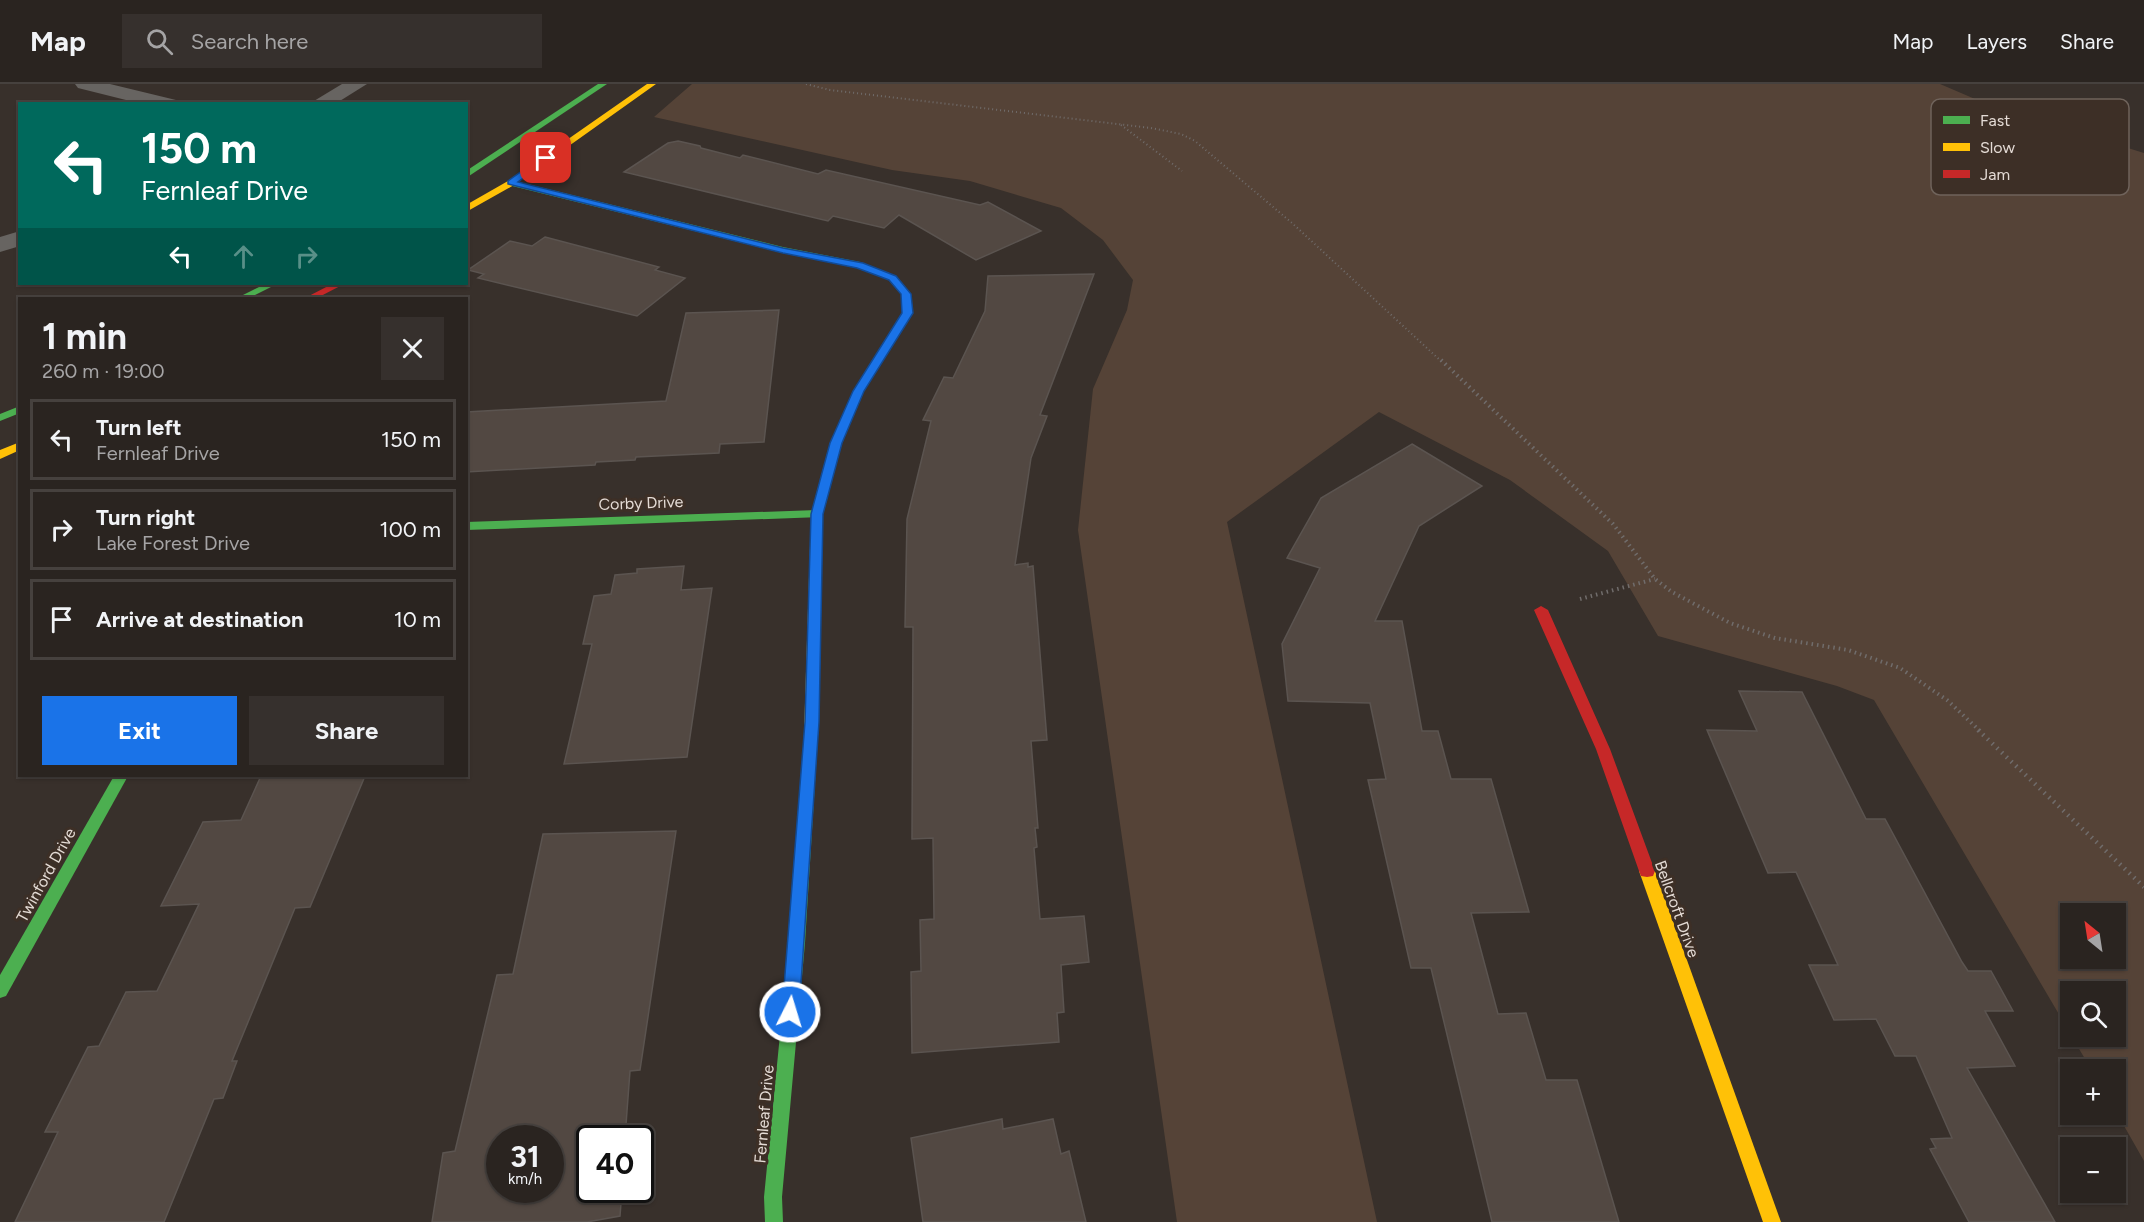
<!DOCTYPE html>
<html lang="en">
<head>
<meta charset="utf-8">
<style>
	:root { --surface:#2a2420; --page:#36302d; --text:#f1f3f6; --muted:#a5a4a5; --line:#46413e; --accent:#1a73e8 }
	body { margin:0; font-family:Figtree,sans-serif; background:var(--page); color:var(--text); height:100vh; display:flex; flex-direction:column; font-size:22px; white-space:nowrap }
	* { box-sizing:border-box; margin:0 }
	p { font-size:20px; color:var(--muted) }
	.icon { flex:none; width:33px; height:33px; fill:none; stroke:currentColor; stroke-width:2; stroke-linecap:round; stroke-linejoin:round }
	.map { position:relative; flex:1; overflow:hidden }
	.drawer { position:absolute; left:18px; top:213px; width:450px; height:480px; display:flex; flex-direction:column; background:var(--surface); border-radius:0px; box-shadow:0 2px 4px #0004,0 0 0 2px var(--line) }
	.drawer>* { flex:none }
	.top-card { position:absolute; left:18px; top:18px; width:450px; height:183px; border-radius:0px; box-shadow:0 2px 4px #0004,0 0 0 2px var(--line); background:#00695c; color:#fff; overflow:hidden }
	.needle { width:39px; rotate:330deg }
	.controls { position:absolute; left:2060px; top:819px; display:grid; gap:12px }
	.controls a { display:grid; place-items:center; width:66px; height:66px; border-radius:0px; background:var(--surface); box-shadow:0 2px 4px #0004,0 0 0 2px var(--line); font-size:30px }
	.speed { position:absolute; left:486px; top:1041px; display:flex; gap:12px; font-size:30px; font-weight:700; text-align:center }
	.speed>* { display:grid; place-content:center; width:78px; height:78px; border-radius:50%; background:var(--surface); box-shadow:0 2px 4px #0004,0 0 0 2px var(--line); line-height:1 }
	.speed small { font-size:15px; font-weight:400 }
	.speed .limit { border:3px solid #111; border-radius:9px; background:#fff; color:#111 }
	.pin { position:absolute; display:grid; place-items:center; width:51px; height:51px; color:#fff; margin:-26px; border-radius:12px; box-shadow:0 3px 9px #0006 }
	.me { position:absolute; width:66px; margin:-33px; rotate:5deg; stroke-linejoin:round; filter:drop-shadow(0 0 4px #0008) }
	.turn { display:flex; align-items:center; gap:21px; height:126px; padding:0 24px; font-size:27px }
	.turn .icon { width:78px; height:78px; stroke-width:2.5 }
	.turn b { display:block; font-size:42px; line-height:51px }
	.lanes { display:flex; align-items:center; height:57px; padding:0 24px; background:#0003; justify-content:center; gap:30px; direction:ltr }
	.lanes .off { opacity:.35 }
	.round { display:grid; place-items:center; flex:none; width:63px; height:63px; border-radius:0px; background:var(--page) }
	.overview { display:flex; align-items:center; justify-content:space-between; height:102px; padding:0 24px }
	h1 { font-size:36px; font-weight:700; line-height:45px }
	.action { display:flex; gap:12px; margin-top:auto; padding:12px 24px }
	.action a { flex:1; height:69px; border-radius:0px; background:var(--accent); color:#fff; font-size:24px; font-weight:700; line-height:69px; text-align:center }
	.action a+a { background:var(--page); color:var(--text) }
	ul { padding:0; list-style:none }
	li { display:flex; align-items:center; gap:18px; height:81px; margin:0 12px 9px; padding:0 12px; border:3px solid var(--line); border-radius:0px }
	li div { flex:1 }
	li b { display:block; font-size:22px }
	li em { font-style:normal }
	header { display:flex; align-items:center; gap:36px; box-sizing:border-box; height:84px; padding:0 30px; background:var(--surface); border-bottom:2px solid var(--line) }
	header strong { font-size:28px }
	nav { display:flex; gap:33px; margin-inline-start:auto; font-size:21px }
	.search { width:420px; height:54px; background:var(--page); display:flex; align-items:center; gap:15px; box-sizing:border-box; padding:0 21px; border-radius:0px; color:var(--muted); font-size:22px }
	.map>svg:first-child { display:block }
	.green { fill:#554337; fill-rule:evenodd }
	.building { fill:#524842; stroke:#5b5450; stroke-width:1.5; fill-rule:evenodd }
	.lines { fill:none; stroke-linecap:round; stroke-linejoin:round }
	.path-far2 { stroke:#706c6b; stroke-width:2; stroke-dasharray:1 3; stroke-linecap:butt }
	.path-far1 { stroke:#706c6b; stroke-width:4; stroke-dasharray:1.5 4; stroke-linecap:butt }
	.path { stroke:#706c6b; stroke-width:4.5; stroke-dasharray:1.5 5; stroke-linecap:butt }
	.street { fill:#676461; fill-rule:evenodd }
	.fast { fill:#4caf50; fill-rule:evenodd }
	.slow { fill:#ffc107; fill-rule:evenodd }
	.jam { fill:#c62828; fill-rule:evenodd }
	.route { fill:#1a73e8; stroke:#114b97; stroke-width:1.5 }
	.labels { text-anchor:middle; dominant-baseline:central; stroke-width:6; stroke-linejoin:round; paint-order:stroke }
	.street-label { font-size:16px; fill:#e4dbd5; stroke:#3d2f26 }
	.key { fill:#3d2f26; stroke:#6f635b; stroke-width:1.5 }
	.key-label { font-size:16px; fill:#e4dbd5 }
</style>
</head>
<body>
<header>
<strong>Map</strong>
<div class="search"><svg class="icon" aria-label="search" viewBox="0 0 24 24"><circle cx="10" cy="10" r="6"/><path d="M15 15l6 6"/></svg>Search here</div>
<nav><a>Map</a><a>Layers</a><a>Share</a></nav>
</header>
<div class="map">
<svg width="2144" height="1138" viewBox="0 0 2144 1138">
	<rect width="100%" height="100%" fill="#38302b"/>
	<path class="green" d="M692 0H1940L1989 21 2144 69V1077L2115 1026V986L2091 985 2072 953 2115 952V908H2070V949L1874 616 1837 602 1658 552 1608 467 1510 396 1379 328 1227 438 1377 1138H1177L1078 446 1093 305 1127 226 1133 196 1103 156 1061 124 970 97 892 86 654 33ZM2070 830H2115V874H2070Z"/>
	<g class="building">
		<polygon points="678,57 700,62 701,64 740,74 743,71 818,90 826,86 980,121 988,118 1041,147 976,176 899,131 884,144 833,132 828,137 624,88 668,59"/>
		<polygon points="545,153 659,183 655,186 685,194 637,232 478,194 484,190 468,186 510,157 532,162"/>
		<polygon points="1094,190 1040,331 1047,332 1031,374 1015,481 1028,479 1028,483 1033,482 1047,656 1031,657 1038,744 1035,744 1037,763 1034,764 1040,835 1084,832 1089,878 1061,881 1064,928 1057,929 1059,958 912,969 911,888 921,887 920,836 934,835 933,754 912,755 913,543 905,543 907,435 931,337 923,336 944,293 953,294 985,227 988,192"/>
		<polygon points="779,226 764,358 720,360 719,369 636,373 635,376 596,378 595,381 466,388 466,328 666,317 686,229"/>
		<polygon points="1412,360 1482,402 1419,442 1375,537 1402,537 1422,647 1438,647 1451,695 1491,695 1529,828 1471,829 1498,930 1526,929 1546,996 1577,996 1619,1138 1492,1138 1431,884 1411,884 1368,696 1386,695 1370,619 1288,617 1282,560 1320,484 1287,474 1321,414"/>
		<polygon points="684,482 681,506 712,504 687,673 564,680 592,560 583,560 594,512 611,510 615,491 637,489 637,485"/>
		<polygon points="1739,607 1802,608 1866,735 1885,735 1962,878 1968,887 1991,887 2013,927 1985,927 2015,982 1967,984 2055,1138 1969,1138 1930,1065 1936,1064 1931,1055 1952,1054 1916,972 1895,972 1876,935 1834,936 1809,881 1838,881 1796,788 1768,789 1707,646 1757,647"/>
		<polygon points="261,692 365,692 310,823 295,824 232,977 237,977 223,1014 214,1015 164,1138 15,1138 58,1048 45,1048 88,963 99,962 126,908 157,907 199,820 161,822 203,738 241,736"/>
		<path d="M676 747 640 986 630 987 625 1054H590V1106H622L620 1132 587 1138H432L443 1069 455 1067 497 891 513 890 543 750ZM500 1054H550V1106H500Z"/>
		<polygon points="1002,1035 1003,1045 1053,1035 1061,1070 1069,1067 1086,1138 923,1138 911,1054"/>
	</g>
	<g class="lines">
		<g class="path-far2">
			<polyline points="806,0 830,6 1151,44 1181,50 1195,57 1292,139 1442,278"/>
			<polyline points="1121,41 1182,87"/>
		</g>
		<g class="path-far1">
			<polyline points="1441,276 1613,440 1655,495 1672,508 1730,539 1775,554 1848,566 1900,584 1947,616 1980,647"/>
			<polyline points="1580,515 1655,495"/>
		</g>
		<polyline class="path" points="1978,646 2144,803"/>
		<g class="street">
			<polygon points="75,0 110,0 176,16 179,20 142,20 78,4"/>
			<polygon points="342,0 367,0 335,20 309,20"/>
			<polygon points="20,147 20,162 0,168 0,153"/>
		</g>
		<g class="fast">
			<polygon points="598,0 607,0 466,94 466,87"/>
			<polygon points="511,96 783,163 860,178 883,188 878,191 857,183 783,169 508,101 507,99"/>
			<polygon points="265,200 277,200 249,214 237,214"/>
			<polygon points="20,322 20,329 0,337 0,330"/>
			<polygon points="817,426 821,427 823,430 821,433 466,446 466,438"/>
			<polygon points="811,645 816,646 818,650 805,859 782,1113 783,1138 765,1138 764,1113 789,859 804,650 806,646"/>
			<polygon points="114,692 128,692 6,912 0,914 0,891"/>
		</g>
		<g class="slow">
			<polygon points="647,0 656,0 514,101 466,128 466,121 508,97"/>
			<path d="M878 185C902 192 910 205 913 229L864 307 842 359 823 430 818 650 816 654H806L804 650 811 430 830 359 854 307 903 229 901 210 889 196 875 190 873 188Z"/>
			<polygon points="20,358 20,366 0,375 0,366"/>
			<polygon points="1647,781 1653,782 1655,787 1781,1138 1763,1138 1639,787 1641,782"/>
		</g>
		<g class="jam">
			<polygon points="332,200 344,200 317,214 305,214"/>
			<polygon points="1541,522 1548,526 1610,665 1655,787 1653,792 1647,793 1641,792 1639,787 1596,665 1534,526"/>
		</g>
	</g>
	<polygon class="route" points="543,72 551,74 518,98 783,164 863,179 896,192 911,210 913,229 864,307 842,359 823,430 819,638 799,928 796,934 790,936 784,934 782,928 805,638 811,430 830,359 853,307 902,229 901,210 889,196 857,184 783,169 508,100 508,97"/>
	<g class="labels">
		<g class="street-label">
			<text transform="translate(641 419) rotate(-2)">Corby Drive</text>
			<text transform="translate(46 791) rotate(-61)">Twinford Drive</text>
			<text transform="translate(1677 825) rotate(70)">Bellcroft Drive</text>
			<text transform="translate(764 1030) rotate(-85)">Fernleaf Drive</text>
		</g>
	</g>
	<rect x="1931" y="15" width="198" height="96" rx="9" class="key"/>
	<rect x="1943" y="32" width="27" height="8" fill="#4caf50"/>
	<rect x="1943" y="59" width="27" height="8" fill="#ffc107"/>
	<rect x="1943" y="86" width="27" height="8" fill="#c62828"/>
	<g class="key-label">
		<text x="1980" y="42">Fast</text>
		<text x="1980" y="69">Slow</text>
		<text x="1980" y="96">Jam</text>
	</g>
</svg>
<div class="controls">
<a><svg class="needle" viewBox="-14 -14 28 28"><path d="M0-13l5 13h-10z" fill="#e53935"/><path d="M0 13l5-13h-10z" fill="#a5a4a5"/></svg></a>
<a><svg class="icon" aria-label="search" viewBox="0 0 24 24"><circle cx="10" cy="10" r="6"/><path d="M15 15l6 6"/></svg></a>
<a>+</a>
<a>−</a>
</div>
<div class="speed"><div>31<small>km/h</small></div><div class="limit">40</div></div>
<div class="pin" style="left:546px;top:74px;background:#d93025"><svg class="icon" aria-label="arrive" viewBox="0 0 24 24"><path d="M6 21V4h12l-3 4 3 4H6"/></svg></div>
<svg class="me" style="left:790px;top:928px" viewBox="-20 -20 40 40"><circle r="17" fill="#1a73e8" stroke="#fff" stroke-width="3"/><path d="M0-11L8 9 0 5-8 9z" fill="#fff"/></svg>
<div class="top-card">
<div class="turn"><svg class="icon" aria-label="left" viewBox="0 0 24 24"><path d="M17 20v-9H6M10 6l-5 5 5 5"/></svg><div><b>150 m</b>Fernleaf Drive</div></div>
<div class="lanes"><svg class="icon" aria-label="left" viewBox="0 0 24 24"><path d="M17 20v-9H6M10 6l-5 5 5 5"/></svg><svg class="icon off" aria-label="ahead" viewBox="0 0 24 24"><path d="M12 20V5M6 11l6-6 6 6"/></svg><svg class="icon off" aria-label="right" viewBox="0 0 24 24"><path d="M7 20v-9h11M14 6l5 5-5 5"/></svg></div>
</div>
<section class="drawer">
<div class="overview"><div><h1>1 min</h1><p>260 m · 19:00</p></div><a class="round"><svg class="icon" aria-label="close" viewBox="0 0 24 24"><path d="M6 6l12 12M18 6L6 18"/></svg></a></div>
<ul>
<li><svg class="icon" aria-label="left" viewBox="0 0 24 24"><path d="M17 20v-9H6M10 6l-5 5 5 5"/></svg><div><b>Turn left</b><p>Fernleaf Drive</p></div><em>150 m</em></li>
<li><svg class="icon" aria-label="right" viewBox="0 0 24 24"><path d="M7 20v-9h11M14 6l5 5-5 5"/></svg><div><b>Turn right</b><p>Lake Forest Drive</p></div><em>100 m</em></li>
<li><svg class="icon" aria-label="arrive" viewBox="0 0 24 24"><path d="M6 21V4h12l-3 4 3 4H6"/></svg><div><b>Arrive at destination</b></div><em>10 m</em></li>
</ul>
<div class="action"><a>Exit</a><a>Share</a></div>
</section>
</div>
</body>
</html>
